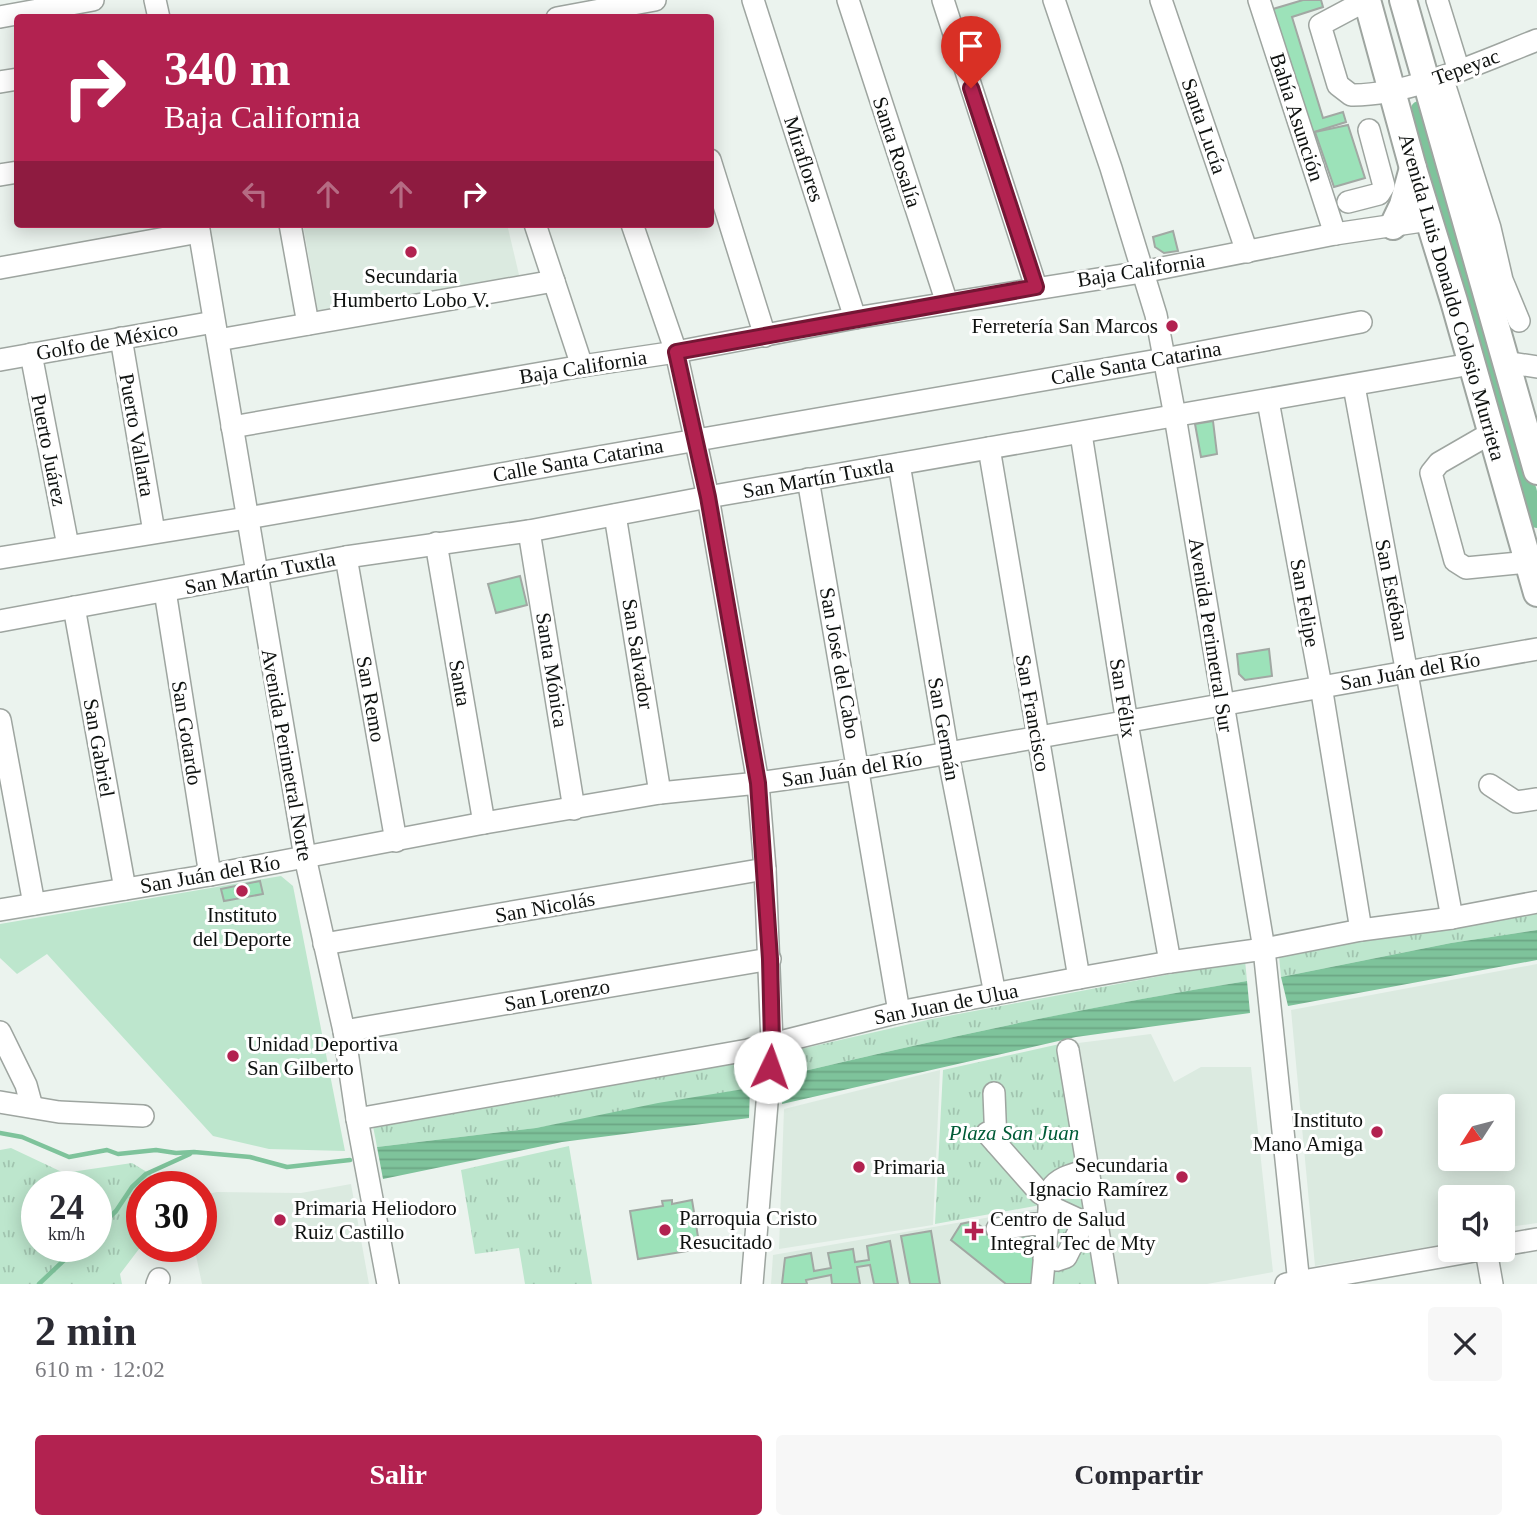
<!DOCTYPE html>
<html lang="es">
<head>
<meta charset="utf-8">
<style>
	:root { --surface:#fff; --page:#f7f7f7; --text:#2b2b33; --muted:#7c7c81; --accent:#b22250 }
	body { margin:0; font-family:"Times New Roman",serif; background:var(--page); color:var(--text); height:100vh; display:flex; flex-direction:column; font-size:26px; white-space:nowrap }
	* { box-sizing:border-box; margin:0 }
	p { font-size:23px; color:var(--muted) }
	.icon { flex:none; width:38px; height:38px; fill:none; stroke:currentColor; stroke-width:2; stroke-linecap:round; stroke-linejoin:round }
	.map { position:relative; height:1284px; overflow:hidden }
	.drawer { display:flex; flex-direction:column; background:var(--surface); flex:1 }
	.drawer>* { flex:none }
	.guide { position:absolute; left:14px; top:14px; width:700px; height:214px; border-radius:7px; box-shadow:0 4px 18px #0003; background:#b22250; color:#fff; overflow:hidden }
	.needle { width:46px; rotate:234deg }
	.tools { position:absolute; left:1438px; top:1094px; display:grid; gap:14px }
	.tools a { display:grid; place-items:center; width:77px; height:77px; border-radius:7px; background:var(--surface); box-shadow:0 4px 18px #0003; font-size:35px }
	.speed { position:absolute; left:21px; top:1171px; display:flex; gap:14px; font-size:35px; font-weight:700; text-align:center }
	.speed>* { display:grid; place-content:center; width:91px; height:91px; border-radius:50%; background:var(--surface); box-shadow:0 4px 18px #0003; line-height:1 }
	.speed small { font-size:18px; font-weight:400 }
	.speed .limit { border:10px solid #d22; background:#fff; color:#111 }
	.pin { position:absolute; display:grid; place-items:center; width:60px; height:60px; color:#fff; margin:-72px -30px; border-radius:50% 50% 50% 0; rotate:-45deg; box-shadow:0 0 7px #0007 }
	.pin .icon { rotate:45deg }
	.me { position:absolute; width:77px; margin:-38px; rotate:3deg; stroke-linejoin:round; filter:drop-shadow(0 0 5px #0008) }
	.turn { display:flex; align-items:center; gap:24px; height:147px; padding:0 35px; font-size:32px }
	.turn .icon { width:91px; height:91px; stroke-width:2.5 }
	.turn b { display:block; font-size:49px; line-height:60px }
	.lanes { display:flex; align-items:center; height:66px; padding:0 35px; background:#0003; justify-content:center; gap:35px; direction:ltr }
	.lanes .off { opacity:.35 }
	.round { display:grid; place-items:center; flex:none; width:74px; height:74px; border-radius:7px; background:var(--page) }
	.overview { display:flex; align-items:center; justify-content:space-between; height:119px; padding:0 35px }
	h1 { font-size:42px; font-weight:600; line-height:52px }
	.action { display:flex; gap:14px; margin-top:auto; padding:14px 35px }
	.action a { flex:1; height:80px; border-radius:7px; background:var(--accent); color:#fff; font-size:28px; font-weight:600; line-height:80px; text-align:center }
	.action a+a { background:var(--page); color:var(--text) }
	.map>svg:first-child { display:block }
	.built { fill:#dbeae0; fill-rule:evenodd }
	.park { fill:url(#park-tufts); fill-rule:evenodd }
	.pitch { fill:#bde6cd }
	.water { fill:url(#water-rules) }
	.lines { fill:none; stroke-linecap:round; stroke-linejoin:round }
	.stream { stroke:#7ec39b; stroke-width:4.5 }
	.canal { stroke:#7ec39b; stroke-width:16 }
	.building { fill:#9ce2b9; stroke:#a1a8a3; stroke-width:2 }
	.minor-casing { stroke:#9ea5a0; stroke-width:24 }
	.major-casing { stroke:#9ea5a0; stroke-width:30 }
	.minor { stroke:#fff; stroke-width:21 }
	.major { stroke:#fff; stroke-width:26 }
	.route-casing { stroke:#741634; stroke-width:18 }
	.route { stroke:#b22250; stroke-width:12 }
	.poi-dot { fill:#b22250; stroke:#fff; stroke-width:2.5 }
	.labels { text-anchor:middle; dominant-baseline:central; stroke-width:6; stroke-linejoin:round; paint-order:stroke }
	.street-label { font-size:21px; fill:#0f1210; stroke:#fff }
	.poi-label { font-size:21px; fill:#0f1210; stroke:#fff; text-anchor:start }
	.park-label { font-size:21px; font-style:italic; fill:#015b37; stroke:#fff }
</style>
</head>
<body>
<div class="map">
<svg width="1537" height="1284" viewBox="0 0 1537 1284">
	<defs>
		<pattern id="park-tufts" width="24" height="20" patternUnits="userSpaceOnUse" patternTransform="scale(1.75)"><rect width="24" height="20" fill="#bde6cd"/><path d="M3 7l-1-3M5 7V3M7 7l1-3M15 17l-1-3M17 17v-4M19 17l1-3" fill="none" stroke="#a1c4af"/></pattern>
		<pattern id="water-rules" width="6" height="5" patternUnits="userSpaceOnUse" patternTransform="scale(1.75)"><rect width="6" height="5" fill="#7ec39b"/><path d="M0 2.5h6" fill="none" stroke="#6ca684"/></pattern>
	</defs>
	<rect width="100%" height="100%" fill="#ebf3ee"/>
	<g class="built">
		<polygon points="303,224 507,224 520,279 318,312"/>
		<path d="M1537 964V1223L1503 1228V1197H1451V1243L1315 1266 1291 1010ZM1503 1106V1158H1451V1106Z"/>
		<polygon points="1151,1034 1174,1082 1201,1067 1251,1067 1273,1272 1207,1284 1119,1284 1078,1043"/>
		<polygon points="940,1070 933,1225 779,1249 784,1109"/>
		<polygon points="351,1184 369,1284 202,1284 194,1246 201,1246 201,1195 217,1192 301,1193"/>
		<polygon points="1043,1208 1036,1284 771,1284 773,1255"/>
	</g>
	<g class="park">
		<polygon points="1537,908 1537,930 1451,943 1281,977 1279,956"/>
		<path d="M1245 960 1247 981C1091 1006 937 1039 783 1076L784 1059 792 1051 932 1019Z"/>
		<polygon points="1073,1041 1114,1284 1039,1284 1046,1204 935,1224 943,1070"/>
		<polygon points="752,1059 750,1088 536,1128 377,1147 373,1126"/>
		<polygon points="569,1146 592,1284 525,1284 519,1248 475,1254 461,1170"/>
		<path d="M11 1148 64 1173 132 1163 160 1180 172 1176 175 1186H142V1245L120 1274 122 1284H0V1150ZM37 1186H96V1246H37Z"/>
	</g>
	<polygon class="pitch" points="281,876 293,886 345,1151 269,1149 213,1136 47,954 17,974 0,958 0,924"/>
	<g class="water">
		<polygon points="1537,930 1537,960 1288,1006 1281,977 1451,943"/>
		<path d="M1247 981 1250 1013 1076 1037 782 1104 783 1076C937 1039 1090 1006 1247 981Z"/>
		<polygon points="750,1088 749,1118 562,1142 383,1179 377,1147 536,1128 658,1103"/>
	</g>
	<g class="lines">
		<g class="stream">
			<polyline points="0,1133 22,1137 69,1157 107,1150 118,1154 156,1150 176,1153 194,1152 250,1157 287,1167 350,1160"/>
			<polyline points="96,1230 116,1211 132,1187 146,1174 190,1154"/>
			<polyline points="39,1284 79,1246"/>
		</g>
		<polyline class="canal" points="1419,109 1537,520"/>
	</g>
	<g class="building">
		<polygon points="1303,0 1321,0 1323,7 1292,17 1323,118 1343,112 1346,122 1311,133 1273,9"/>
		<polygon points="1348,125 1365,178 1334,187 1315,132"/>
		<polygon points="1173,231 1178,251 1164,253 1155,247 1153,237"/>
		<polygon points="1213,421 1217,454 1201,457 1195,424"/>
		<polygon points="520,576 527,605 496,613 488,584"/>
		<polygon points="1269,649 1272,676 1245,680 1239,674 1237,654"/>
		<polygon points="260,881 263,894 224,901 221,889"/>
		<polygon points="672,1200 672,1204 692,1200 700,1249 638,1259 630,1211 663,1206 662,1201"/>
		<polygon points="974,1221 1008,1247 1009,1236 1039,1230 1034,1284 1006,1284 951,1240 961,1224"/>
		<polygon points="931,1231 940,1284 910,1284 901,1236"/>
		<polygon points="890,1241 898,1284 874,1284 870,1265 857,1267 860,1284 832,1284 831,1275 806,1280 807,1284 782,1284 785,1258 811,1253 814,1271 831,1268 828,1253 853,1249 855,1262 869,1260 867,1246"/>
	</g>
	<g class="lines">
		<defs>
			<g id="minor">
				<polyline points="155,0 159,18"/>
				<polyline points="753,0 855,318"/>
				<polyline points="848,0 947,303"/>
				<polyline points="943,0 1036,287"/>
				<polyline points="1054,0 1111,168 1156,315 1175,416 1264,949 1299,1284"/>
				<polyline points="1161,0 1247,252"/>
				<polyline points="1259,0 1335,234"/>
				<path d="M1367 0 1320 25 1338 85 1351 95C1409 96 1483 61 1537 40"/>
				<polyline points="1437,0 1459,71"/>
				<polyline points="0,17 93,0"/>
				<polyline points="557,18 655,0"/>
				<polyline points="1442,77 1490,228 1502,280 1519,321"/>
				<polyline points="0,82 18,79"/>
				<polyline points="710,160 765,336"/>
				<polyline points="0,175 18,172"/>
				<polyline points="1348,202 1379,194 1384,186 1369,130"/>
				<polyline points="198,224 305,857 344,1031 357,1119 388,1284"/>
				<polyline points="290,224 308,324"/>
				<polyline points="535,224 582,366"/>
				<polyline points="632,224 676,352 708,497 758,783 765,869 772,1043 752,1284"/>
				<polyline points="0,268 199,232"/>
				<polyline points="121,338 154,532"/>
				<polyline points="218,340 554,281"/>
				<polyline points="31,354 68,546"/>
				<polyline points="0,360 214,322"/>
				<polyline points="1505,362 1537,367"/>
				<polyline points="1354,386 1452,918"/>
				<polyline points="1268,401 1321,686 1361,930"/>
				<polyline points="232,427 582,366 676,352 855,318 1142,272 1335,234 1429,220"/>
				<polyline points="1491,433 1439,463 1431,473 1455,561 1466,568 1528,562"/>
				<polyline points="1081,434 1127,723 1170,962"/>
				<polyline points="989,448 1079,978"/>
				<polyline points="899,464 948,754 995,994"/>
				<polyline points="808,479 899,1012"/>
				<polyline points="615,515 660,793"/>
				<polyline points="529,531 574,809"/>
				<polyline points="436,543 484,823"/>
				<polyline points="346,557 396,841"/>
				<polyline points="0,558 247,518 1164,359 1361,322"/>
				<polyline points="165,591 210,875"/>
				<polyline points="74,607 125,889"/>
				<polyline points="0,621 346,557 529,531 708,497 1471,364"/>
				<polyline points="0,720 34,904"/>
				<polyline points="1490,785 1516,802 1537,799"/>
				<polyline points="0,910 210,875 484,823 660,793 758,783 858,769 1537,649"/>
				<polyline points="324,944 765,869"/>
				<polyline points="344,1031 770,959"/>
				<polyline points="0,1032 26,1085 32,1107"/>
				<polyline points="1068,1050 1107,1284"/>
				<polyline points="994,1093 996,1143"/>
				<polyline points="0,1102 59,1112 143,1116"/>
				<polyline points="357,1119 748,1050 899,1012 1079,978 1170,962 1264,949 1361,930 1452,918 1537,902"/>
				<polyline points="987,1133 1040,1193 1050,1199"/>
				<polyline points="997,1229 1035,1224 1046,1228"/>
				<polyline points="1503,1245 1537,1239"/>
				<polyline points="1486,1250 1492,1284"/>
				<polyline points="1044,1257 1057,1260 1066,1257 1081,1227 1077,1219 1049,1206"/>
				<polyline points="157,1284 159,1279"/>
				<path d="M1042 1284 1051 1189C1058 1177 1075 1174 1088 1170"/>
				<polyline points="1286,1284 1480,1250"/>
			</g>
			<g id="major">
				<polyline points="1367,0 1413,168 1454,301 1537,593"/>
				<polyline points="1403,0 1537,471"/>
				<polyline points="1393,226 1403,205 1413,168"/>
			</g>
		</defs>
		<use href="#minor" class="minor-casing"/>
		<use href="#major" class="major-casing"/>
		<use href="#minor" class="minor"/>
		<use href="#major" class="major"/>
	</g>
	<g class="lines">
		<defs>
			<polyline id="route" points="770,1067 772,1043 770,959 758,783 708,497 676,352 1036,287 971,88"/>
		</defs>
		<use href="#route" class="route-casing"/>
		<use href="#route" class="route"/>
	</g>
	<g class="poi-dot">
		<circle cx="411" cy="252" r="7"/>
		<circle cx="1172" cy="326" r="7"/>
		<circle cx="242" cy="891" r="7"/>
		<circle cx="233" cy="1056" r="7"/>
		<circle cx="1377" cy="1132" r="7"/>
		<circle cx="859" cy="1167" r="7"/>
		<circle cx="1182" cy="1177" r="7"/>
		<circle cx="280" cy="1220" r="7"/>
		<circle cx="665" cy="1230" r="7"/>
		<path d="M970.5 1220.5h7v7h7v7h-7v7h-7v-7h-7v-7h7z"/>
	</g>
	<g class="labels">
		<g class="street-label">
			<text transform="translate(1466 67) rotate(-20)">Tepeyac</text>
			<text transform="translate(1297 117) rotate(72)">Bahía Asunción</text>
			<text transform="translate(1204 126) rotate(71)">Santa Lucía</text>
			<text transform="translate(897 152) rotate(72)">Santa Rosalía</text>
			<text transform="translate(804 159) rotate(72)">Miraflores</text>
			<text transform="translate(1141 270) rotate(-9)">Baja California</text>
			<text transform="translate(1452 297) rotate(74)">Avenida Luis Donaldo Colosio Murrieta</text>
			<text transform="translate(107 341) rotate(-10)">Golfo de México</text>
			<text transform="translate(1136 363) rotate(-10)">Calle Santa Catarina</text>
			<text transform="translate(583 367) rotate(-9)">Baja California</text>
			<text transform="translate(137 435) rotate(80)">Puerto Vallarta</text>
			<text transform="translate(49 450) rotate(79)">Puerto Juárez</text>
			<text transform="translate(578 460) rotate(-10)">Calle Santa Catarina</text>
			<text transform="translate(818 478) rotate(-10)">San Martín Tuxtla</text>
			<text transform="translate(260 573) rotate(-11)">San Martín Tuxtla</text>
			<text transform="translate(1392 590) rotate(79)">San Estéban</text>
			<text transform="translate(1305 603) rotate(80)">San Felipe</text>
			<text transform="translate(1211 635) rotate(81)">Avenida Perimetral Sur</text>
			<text transform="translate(638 654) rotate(81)">San Salvador</text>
			<text transform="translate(840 663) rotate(80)">San José del Cabo</text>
			<text transform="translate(552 670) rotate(81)">Santa Mónica</text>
			<text transform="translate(1410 671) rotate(-10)">San Juán del Río</text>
			<text transform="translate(460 683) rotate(80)">Santa</text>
			<text transform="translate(1123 698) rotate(81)">San Félix</text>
			<text transform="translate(371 699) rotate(80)">San Remo</text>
			<text transform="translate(1033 713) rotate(80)">San Francisco</text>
			<text transform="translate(944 729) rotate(80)">San Germán</text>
			<text transform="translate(187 733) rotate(81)">San Gotardo</text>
			<text transform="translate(99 748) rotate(80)">San Gabriel</text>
			<text transform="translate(287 755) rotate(80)">Avenida Perimetral Norte</text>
			<text transform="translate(852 769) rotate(-9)">San Juán del Río</text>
			<text transform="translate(210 874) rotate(-10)">San Juán del Río</text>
			<text transform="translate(545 907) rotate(-10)">San Nicolás</text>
			<text transform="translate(557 995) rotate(-10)">San Lorenzo</text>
			<text transform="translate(946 1004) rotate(-11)">San Juan de Ulua</text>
		</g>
		<g class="poi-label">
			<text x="411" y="276" text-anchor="middle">Secundaria<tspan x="411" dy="24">Humberto Lobo V.</tspan></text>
			<text x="1158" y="326" text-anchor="end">Ferretería San Marcos</text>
			<text x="242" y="915" text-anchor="middle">Instituto<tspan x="242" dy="24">del Deporte</tspan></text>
			<text x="247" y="1044">Unidad Deportiva<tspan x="247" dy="24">San Gilberto</tspan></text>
			<text x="1363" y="1120" text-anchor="end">Instituto<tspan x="1363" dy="24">Mano Amiga</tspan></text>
			<text x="1168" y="1165" text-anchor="end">Secundaria<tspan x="1168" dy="24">Ignacio Ramírez</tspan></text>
			<text x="873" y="1167">Primaria</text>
			<text x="294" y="1208">Primaria Heliodoro<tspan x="294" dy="24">Ruiz Castillo</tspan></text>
			<text x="679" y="1218">Parroquia Cristo<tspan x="679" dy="24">Resucitado</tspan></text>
			<text x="990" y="1219">Centro de Salud<tspan x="990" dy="24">Integral Tec de Mty</tspan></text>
		</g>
		<g class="park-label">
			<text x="1014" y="1133">Plaza San Juan</text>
		</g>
	</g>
</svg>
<div class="tools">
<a><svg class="needle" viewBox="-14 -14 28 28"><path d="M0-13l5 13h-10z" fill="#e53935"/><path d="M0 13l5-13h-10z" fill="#7c7c81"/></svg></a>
<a><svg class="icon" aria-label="sound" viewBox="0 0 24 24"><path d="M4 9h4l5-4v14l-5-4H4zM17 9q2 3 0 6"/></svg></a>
</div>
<div class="speed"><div>24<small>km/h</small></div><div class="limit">30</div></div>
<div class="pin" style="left:971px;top:88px;background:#d93025"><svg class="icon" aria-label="arrive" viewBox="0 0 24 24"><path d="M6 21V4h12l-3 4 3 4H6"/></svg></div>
<svg class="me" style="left:770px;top:1067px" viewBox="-20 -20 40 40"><circle r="19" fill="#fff"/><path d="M0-13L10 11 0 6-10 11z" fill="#b22250"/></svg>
<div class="guide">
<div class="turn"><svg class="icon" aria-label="right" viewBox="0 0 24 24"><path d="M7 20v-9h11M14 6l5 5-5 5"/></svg><div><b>340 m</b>Baja California</div></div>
<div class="lanes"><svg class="icon off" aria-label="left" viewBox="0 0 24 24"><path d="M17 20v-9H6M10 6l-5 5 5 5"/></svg><svg class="icon off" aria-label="ahead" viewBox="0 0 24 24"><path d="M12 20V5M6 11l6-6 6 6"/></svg><svg class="icon off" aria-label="ahead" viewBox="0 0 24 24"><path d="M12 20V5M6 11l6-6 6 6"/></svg><svg class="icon" aria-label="right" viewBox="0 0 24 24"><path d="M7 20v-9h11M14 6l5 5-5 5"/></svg></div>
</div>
</div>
<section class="drawer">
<div class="overview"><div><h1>2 min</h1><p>610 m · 12:02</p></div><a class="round"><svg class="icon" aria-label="close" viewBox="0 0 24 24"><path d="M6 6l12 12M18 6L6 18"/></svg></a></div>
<div class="action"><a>Salir</a><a>Compartir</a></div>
</section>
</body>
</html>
